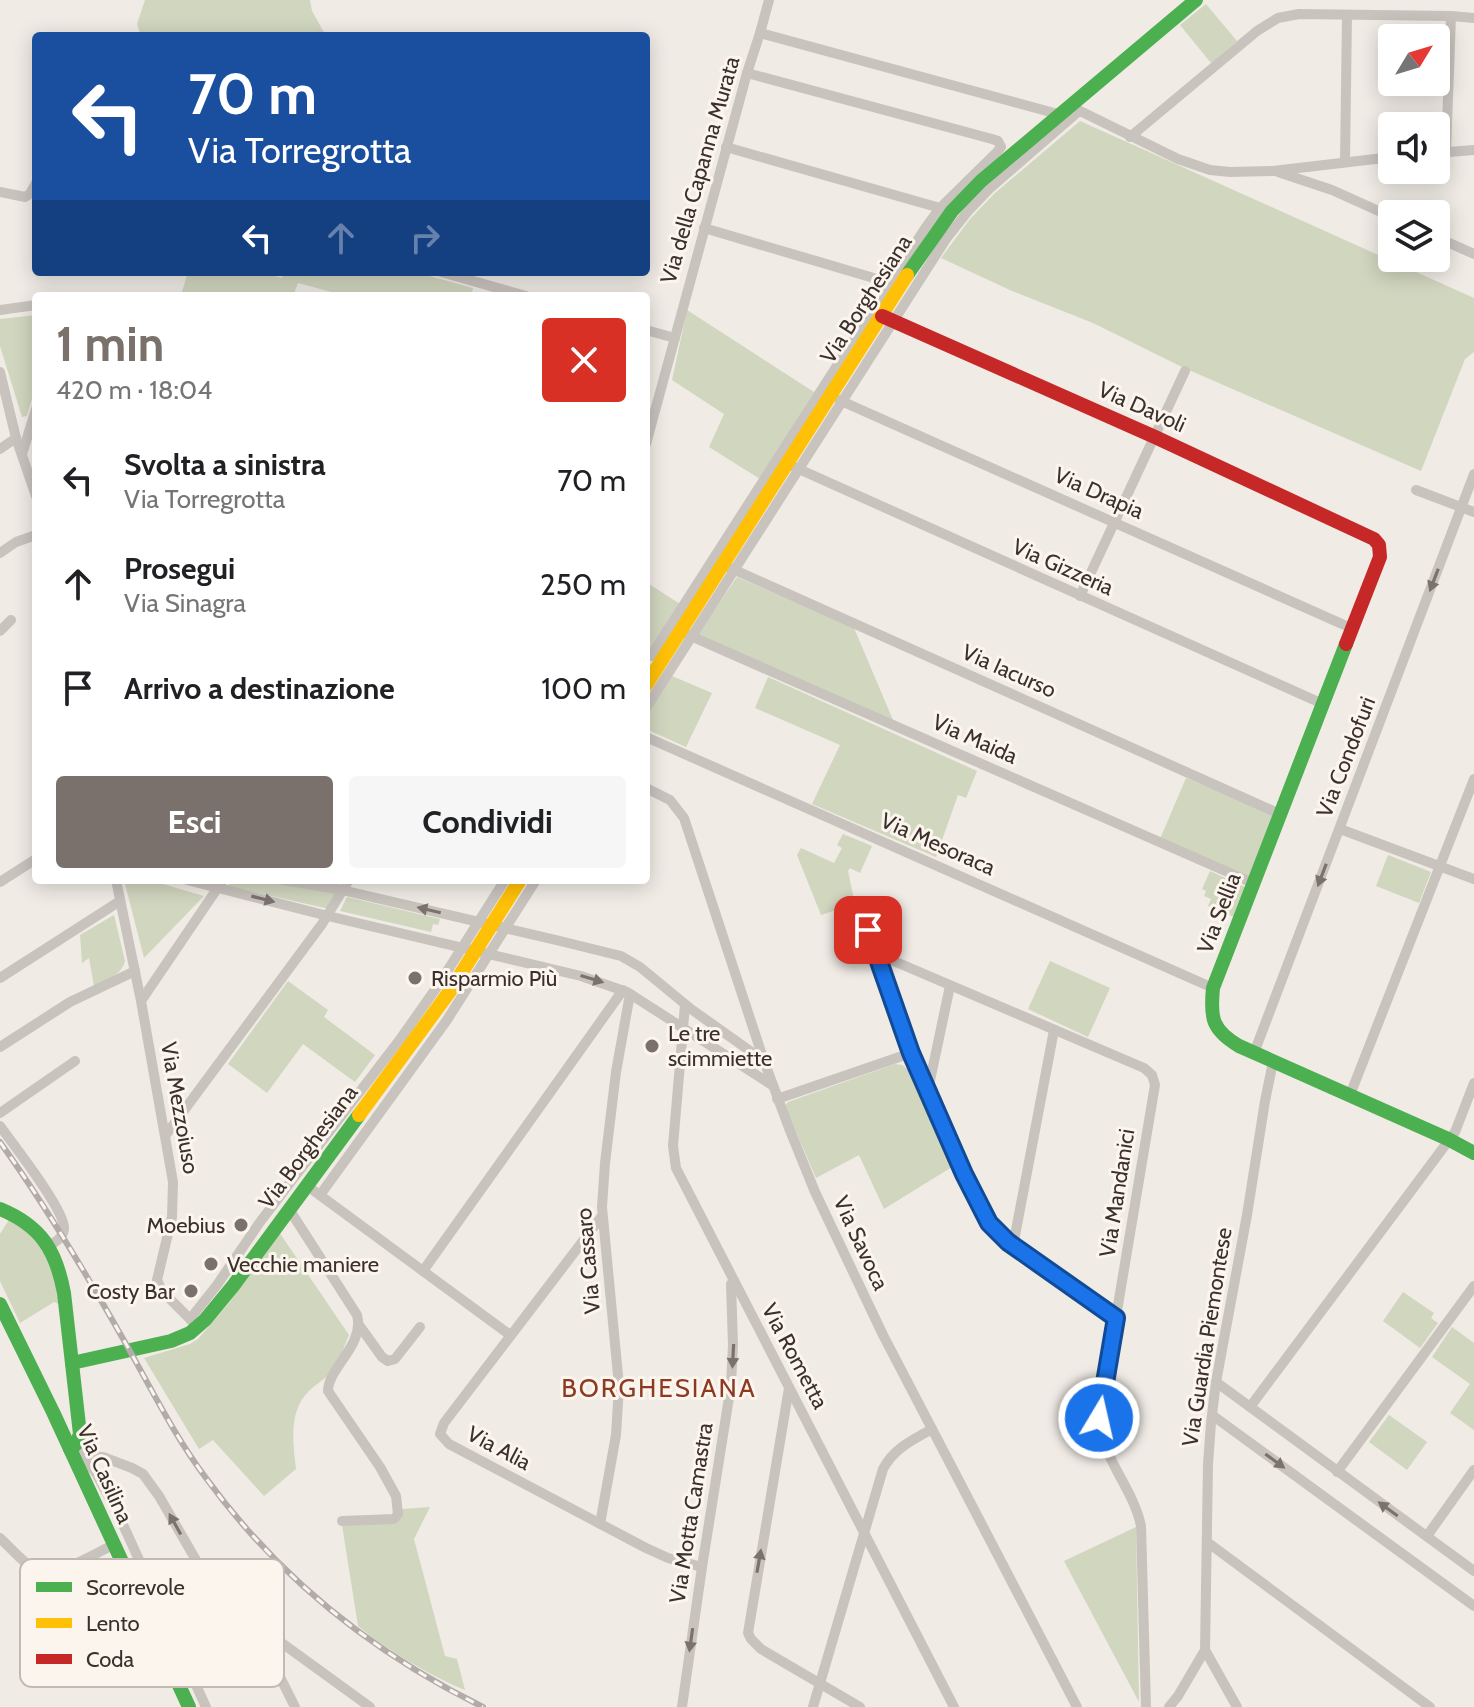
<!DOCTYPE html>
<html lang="it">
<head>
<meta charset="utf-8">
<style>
	:root { --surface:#fff; --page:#f6f6f6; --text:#202124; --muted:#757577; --accent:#7a716c }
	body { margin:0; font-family:Cabin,sans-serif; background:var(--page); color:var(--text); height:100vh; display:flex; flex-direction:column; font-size:30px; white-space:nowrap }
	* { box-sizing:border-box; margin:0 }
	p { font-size:26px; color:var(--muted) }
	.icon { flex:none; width:44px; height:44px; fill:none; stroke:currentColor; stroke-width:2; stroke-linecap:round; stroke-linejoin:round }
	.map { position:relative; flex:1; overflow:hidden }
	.sheet { position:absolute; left:32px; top:292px; width:618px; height:592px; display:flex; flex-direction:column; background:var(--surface); border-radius:8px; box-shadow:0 4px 20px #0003 }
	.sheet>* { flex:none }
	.banner { position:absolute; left:32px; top:32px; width:618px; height:244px; border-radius:8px; box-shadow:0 4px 20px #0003; background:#1a4fa0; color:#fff; overflow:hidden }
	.needle { width:52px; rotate:52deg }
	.buttons { position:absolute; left:1378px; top:24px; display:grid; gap:16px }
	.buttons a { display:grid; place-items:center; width:72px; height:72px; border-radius:8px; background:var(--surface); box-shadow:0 4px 20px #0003; font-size:40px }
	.pin { position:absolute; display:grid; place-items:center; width:68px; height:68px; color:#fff; margin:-34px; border-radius:16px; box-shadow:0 4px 12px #0006 }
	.me { position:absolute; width:88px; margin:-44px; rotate:9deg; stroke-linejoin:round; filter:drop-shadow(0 0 6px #0008) }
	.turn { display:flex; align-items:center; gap:28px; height:168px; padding:0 24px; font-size:36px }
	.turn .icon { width:104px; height:104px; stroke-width:2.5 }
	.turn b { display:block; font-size:56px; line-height:68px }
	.lanes { display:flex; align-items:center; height:76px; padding:0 24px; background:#0003; justify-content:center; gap:40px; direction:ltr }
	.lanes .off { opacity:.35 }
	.round { display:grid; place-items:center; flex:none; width:84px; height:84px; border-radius:8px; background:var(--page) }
	.summary { display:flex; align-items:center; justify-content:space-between; height:136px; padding:0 24px }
	h1 { font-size:48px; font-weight:700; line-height:60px; color:var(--accent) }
	.button { display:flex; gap:16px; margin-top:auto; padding:16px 24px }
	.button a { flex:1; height:92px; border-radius:8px; background:var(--accent); color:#fff; font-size:32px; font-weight:700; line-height:92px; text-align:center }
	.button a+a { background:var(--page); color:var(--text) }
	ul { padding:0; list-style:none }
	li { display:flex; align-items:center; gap:24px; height:104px; padding:0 24px }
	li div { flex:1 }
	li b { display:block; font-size:30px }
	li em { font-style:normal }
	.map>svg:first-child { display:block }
	.green { fill:#d1d6bf }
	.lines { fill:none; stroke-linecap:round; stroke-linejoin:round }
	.street { stroke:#c9c3be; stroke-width:10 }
	.fast { stroke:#4caf50; stroke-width:14 }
	.slow { stroke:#ffc107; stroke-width:14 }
	.jam { stroke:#c62828; stroke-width:14 }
	.rail-casing { stroke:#b1aca8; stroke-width:6 }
	.rail { stroke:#fbf5ee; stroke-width:3; stroke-dasharray:9; stroke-linecap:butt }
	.oneway { fill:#7b726d }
	.route-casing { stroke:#114b97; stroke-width:20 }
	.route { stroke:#1a73e8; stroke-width:14 }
	.poi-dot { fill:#7a716c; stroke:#fbf5ee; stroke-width:3 }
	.labels { text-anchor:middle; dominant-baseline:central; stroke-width:6; stroke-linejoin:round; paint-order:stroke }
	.street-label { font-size:22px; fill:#3b302b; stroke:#fbf5ee }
	.poi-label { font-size:22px; fill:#3b302b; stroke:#fbf5ee; text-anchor:start }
	.quarter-label { font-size:26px; letter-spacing:2px; fill:#8c3b22; stroke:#fbf5ee }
	.key { fill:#fbf5ee; stroke:#c1bab4; stroke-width:2 }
	.key-label { font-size:22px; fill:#3b302b }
</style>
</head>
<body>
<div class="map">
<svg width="1474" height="1707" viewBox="0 0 1474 1707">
	<rect width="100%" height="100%" fill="#f0ebe5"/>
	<g class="green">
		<polygon points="145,0 310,0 312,11 326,36 141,36 137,24"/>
		<polygon points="1206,4 1237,41 1211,63 1180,25"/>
		<polygon points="1080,121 1474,298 1474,352 1465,359 1421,471 1182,367 1093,323 1012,291 941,258 970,219 995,193"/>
		<polygon points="188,272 261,272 282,278 284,272 415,272 473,288 471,296 346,296 298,283 293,296 183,296 181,295"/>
		<polygon points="687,310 814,392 760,479 709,447 724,414 672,380"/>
		<polygon points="36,315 36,384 27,416 22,417 0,346 0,319"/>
		<polygon points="737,577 854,628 893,720 697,635"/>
		<polygon points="646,582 680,604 650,650 646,647"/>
		<polygon points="672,676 712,693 686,747 646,729 646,716"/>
		<polygon points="768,677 977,771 966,798 958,795 936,857 812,804 840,745 755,708"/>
		<polygon points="1186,778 1276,815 1250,877 1160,839"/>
		<polygon points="843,834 872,846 860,873 850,868 848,871 855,904 821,915 797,855 801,848 834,863 842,848 837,845"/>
		<polygon points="1388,855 1431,872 1419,903 1376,886"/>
		<polygon points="1210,871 1247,888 1234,917 1208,906 1211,899 1204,896 1206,891 1202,889"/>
		<polygon points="124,880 149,880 204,896 144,958"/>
		<polygon points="231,880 277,880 337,893 329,909 228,886"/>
		<polygon points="347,897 440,919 438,925 433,924 431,932 340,911"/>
		<path d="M114 915 125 961C121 976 107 979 94 986L89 958 82 963 80 935Z"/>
		<polygon points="1050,961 1110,988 1088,1037 1028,1009"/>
		<polygon points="288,981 328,1010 324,1017 375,1055 355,1082 303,1044 267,1093 228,1064"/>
		<polygon points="895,1064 902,1065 911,1072 952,1167 884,1209 859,1155 816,1178 785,1106 788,1102"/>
		<polygon points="10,1218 32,1230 51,1259 59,1304 54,1302 20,1323 0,1281 0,1234"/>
		<path d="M279 1232 349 1335C344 1345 342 1356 337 1365 331 1376 318 1382 309 1391 288 1411 293 1443 296 1469L264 1496 213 1440 199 1449 144 1358 190 1344 198 1339 229 1303Z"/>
		<polygon points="1403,1292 1434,1313 1431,1318 1438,1323 1420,1348 1383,1321"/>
		<polygon points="1452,1327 1474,1343 1474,1430 1450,1413 1470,1384 1432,1357"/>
		<polygon points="1389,1415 1427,1442 1407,1470 1369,1442"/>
		<path d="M430 1507 414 1539 445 1656 457 1659 465 1690C430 1676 386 1649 358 1626L342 1525 397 1521 402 1509Z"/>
		<polygon points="1136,1527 1139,1702 1064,1561"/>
	</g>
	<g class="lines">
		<g class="street">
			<polyline points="760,33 1058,114"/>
			<polyline points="1074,108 1178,159 1210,170 1230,172 1273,171 1392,157"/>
			<polyline points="1130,137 1257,31 1278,18 1299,14 1451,16 1474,18"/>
			<polyline points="726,147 940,208"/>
			<polyline points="1446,152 1451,16"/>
			<polyline points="1436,153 1474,150"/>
			<polyline points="1345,162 1347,15"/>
			<polyline points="1278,172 1332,190 1392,217"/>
			<polyline points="0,192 25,197 30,194 36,183"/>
			<polyline points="704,228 894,284"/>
			<polyline points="1436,237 1474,254"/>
			<polyline points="441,272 526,296"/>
			<polyline points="0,310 36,305"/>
			<polyline points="646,330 675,338"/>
			<polyline points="0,372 16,438 36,496"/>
			<polyline points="839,400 1351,628"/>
			<polyline points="646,444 747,73 760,33 769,0"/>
			<polyline points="0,449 16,438"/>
			<polyline points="22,454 36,409"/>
			<polyline points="792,466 1323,704"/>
			<polyline points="1416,490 1474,512"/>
			<polyline points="0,553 16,542 36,535"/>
			<polyline points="728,567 1280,814"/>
			<polyline points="1080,596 1185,371"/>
			<polyline points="0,631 11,620"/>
			<polyline points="686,634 1255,884"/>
			<polyline points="651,656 924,230 940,208 998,151 1001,147 998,141 992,139 747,73"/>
			<polyline points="646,708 946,239 969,210 989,189 1079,111"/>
			<polyline points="646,737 1213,988"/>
			<polyline points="646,788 670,800 684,818 764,1061 789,1128 815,1192 883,1335 1077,1707"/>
			<polyline points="1340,829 1474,879"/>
			<polyline points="116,880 141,1001 173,1182 172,1217 157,1280 162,1291 194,1323"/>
			<polyline points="187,880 328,916 581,976 627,992 772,1085"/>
			<polyline points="284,880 342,890 556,940 621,956 640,967 691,1009 764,1061"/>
			<polyline points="0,882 36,859"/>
			<path d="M860 907C887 987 916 1065 950 1142 965 1177 978 1218 1008 1242L1116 1318"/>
			<path d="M875 953 1144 1068 1152 1075 1155 1085 1099 1418C1101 1458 1133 1487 1141 1526L1146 1707"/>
			<polyline points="0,978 120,901"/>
			<polyline points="141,1001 223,880"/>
			<polyline points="685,1005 673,1146 676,1168 954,1707"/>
			<polyline points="0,1047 70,1002 135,971"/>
			<polyline points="1254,1053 1474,474"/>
			<polyline points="928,1090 950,986"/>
			<polyline points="1350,1095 1474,779"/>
			<polyline points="777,1099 911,1053"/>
			<polyline points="0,1113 75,1061"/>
			<path d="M0 1126C12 1143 66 1211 64 1229 63 1238 55 1242 48 1247"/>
			<polyline points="165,1136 322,924 349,880"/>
			<polyline points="306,1185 510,1335"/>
			<polyline points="320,1195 447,1020 536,880"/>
			<path d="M289 1209 357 1315C365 1345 328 1368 328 1391L380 1467 396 1496 398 1514 394 1519 342 1521"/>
			<polyline points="602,1216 444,1423 440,1434 449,1444 646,1548 668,1558 702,1567"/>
			<polyline points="1013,1246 1054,1030"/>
			<polyline points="423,1271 623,990"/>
			<polyline points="190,1319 217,1285 260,1222 401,1038 439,984 505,880"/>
			<polyline points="359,1325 382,1357 388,1361 395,1359 420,1327"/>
			<polyline points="1216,1382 1474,1571"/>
			<polyline points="789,1388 748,1633 751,1639 761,1649 860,1707"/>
			<polyline points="1250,1407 1455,1132 1474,1083"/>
			<polyline points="1212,1415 1474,1606"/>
			<polyline points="74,1446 89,1456 103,1457 132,1468 143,1474 159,1496 204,1574 221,1595 253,1622 370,1707"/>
			<polyline points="78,1452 96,1473 120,1518 206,1707"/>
			<polyline points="1337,1472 1474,1286"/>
			<polyline points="600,1524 616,1435 619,1386 602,1207 605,1163 616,1072 630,994"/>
			<polyline points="1427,1536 1474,1470"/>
			<path d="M0 1538C10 1547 30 1571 44 1574 55 1577 100 1551 113 1545"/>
			<polyline points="1207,1542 1430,1707"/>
			<polyline points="255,1627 295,1707"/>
			<polyline points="169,1641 237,1609"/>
			<polyline points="1205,1650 1237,1707"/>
			<polyline points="682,1707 702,1567 731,1385 733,1345 731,1284"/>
			<path d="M813 1707 883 1469C894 1448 913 1440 932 1429"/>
			<polyline points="1169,1707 1178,1696 1205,1650 1208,1464 1211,1423 1216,1382 1247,1215 1265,1101 1273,1062"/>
		</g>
		<g class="fast">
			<polyline points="907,275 952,211 981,181 1196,0"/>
			<path d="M1346 644 1213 988C1210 1018 1212 1030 1239 1046L1448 1139 1474 1153"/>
			<path d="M0 1209C41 1226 56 1250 64 1293L80 1434 76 1444 70 1449"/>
			<polyline points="0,1304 53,1412 189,1707"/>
			<polyline points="72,1363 171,1341 190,1333 205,1320 233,1286 359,1115"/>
		</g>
		<g class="slow">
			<polyline points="646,685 907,275"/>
			<polyline points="359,1115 450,991 520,880"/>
		</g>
		<polyline class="jam" points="882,316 1155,437 1374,539 1379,545 1380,557 1346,644"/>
		<defs>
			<path id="rail" d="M0 1142C45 1205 84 1270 122 1337 149 1384 173 1434 206 1478 278 1577 373 1653 483 1707"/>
		</defs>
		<use href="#rail" class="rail-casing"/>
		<use href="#rail" class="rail"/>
	</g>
	<defs><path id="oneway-solid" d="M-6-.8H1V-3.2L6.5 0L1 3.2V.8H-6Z" transform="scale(2)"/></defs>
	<g class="oneway">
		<use href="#oneway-solid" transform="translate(1434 580) rotate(111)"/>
		<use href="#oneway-solid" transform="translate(1322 875) rotate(111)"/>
		<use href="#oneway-solid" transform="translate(263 899) rotate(14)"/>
		<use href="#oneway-solid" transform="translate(429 910) rotate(-167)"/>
		<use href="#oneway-solid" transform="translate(592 979) rotate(17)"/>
		<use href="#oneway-solid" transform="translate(733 1356) rotate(93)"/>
		<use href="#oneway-solid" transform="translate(1275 1461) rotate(36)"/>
		<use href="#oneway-solid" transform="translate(1388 1509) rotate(-144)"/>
		<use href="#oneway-solid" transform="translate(175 1524) rotate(-119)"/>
		<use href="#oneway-solid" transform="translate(759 1561) rotate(-80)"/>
		<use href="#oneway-solid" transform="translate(691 1640) rotate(98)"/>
	</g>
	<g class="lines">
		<defs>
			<polyline id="route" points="868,930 911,1053 964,1174 989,1223 1008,1242 1116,1318 1099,1418"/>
		</defs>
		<use href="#route" class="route-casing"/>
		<use href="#route" class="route"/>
	</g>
	<g class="poi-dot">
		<circle cx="415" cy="978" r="8"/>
		<circle cx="652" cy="1046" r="8"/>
		<circle cx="241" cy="1225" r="8"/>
		<circle cx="211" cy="1264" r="8"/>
		<circle cx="191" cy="1291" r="8"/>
	</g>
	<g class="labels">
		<g class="street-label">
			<text transform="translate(700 170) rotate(-74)">Via della Capanna Murata</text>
			<text transform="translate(866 299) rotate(-57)">Via Borghesiana</text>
			<text transform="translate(1142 407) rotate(24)">Via Davoli</text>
			<text transform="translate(1099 493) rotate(24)">Via Drapia</text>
			<text transform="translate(1063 567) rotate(24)">Via Gizzeria</text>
			<text transform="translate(1009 671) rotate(24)">Via Iacurso</text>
			<text transform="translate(975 739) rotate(24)">Via Maida</text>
			<text transform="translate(1346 757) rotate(-69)">Via Condofuri</text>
			<text transform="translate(938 844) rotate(24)">Via Mesoraca</text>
			<text transform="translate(1219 913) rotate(-69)">Via Sellia</text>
			<text transform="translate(180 1108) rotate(80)">Via Mezzoiuso</text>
			<text transform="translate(308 1147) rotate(-53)">Via Borghesiana</text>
			<text transform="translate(1117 1193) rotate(-81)">Via Mandanici</text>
			<text transform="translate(861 1243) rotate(65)">Via Savoca</text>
			<text transform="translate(588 1261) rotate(-95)">Via Cassaro</text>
			<text transform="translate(1207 1337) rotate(-81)">Via Guardia Piemontese</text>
			<text transform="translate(795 1356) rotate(62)">Via Rometta</text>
			<text transform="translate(499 1448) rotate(28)">Via Alia</text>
			<text transform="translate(105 1474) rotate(66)">Via Casilina</text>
			<text transform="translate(691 1513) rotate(-81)">Via Motta Camastra</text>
		</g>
		<g class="poi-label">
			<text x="431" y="978">Risparmio Più</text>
			<text x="668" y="1033">Le tre<tspan x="668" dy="25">scimmiette</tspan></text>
			<text x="225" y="1225" text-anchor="end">Moebius</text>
			<text x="227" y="1264">Vecchie maniere</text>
			<text x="175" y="1291" text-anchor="end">Costy Bar</text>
		</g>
		<g class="quarter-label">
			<text x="659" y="1388">BORGHESIANA</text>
		</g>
	</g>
	<rect x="20" y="1559" width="264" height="128" rx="12" class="key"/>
	<rect x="36" y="1582" width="36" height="10" fill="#4caf50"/>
	<rect x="36" y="1618" width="36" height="10" fill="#ffc107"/>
	<rect x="36" y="1654" width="36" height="10" fill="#c62828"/>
	<g class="key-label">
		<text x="86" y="1595">Scorrevole</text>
		<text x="86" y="1631">Lento</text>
		<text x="86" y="1667">Coda</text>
	</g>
</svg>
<div class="buttons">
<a><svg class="needle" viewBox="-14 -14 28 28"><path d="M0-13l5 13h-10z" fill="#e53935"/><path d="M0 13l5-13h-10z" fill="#757577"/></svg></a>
<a><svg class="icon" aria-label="sound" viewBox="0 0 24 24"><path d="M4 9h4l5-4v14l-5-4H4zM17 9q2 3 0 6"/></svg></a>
<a><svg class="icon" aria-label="layers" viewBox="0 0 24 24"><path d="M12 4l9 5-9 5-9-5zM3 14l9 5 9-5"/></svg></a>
</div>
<div class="pin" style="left:868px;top:930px;background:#d93025"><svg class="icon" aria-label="arrive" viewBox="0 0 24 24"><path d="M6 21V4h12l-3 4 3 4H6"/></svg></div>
<svg class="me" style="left:1099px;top:1418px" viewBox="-20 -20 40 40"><circle r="17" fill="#1a73e8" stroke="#fff" stroke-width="3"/><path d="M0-11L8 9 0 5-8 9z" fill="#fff"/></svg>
<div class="banner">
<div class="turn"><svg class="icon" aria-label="left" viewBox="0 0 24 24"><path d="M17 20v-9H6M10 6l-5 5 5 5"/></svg><div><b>70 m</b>Via Torregrotta</div></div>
<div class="lanes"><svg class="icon" aria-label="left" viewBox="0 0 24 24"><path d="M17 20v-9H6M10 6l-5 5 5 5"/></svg><svg class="icon off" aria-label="ahead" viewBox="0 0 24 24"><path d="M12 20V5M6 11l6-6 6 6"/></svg><svg class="icon off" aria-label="right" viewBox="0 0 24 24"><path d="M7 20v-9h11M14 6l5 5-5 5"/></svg></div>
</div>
<section class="sheet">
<div class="summary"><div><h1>1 min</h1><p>420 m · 18:04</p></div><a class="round" style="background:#d93025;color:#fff"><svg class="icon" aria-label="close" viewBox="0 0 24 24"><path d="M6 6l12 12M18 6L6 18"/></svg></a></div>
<ul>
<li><svg class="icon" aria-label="left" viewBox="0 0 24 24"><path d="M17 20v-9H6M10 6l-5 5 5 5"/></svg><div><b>Svolta a sinistra</b><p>Via Torregrotta</p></div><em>70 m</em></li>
<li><svg class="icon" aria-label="ahead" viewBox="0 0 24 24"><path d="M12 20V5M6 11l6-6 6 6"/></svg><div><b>Prosegui</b><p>Via Sinagra</p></div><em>250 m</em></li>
<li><svg class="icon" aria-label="arrive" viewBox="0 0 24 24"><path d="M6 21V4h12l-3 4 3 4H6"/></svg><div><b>Arrivo a destinazione</b></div><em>100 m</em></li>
</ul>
<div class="button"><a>Esci</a><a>Condividi</a></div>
</section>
</div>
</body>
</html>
